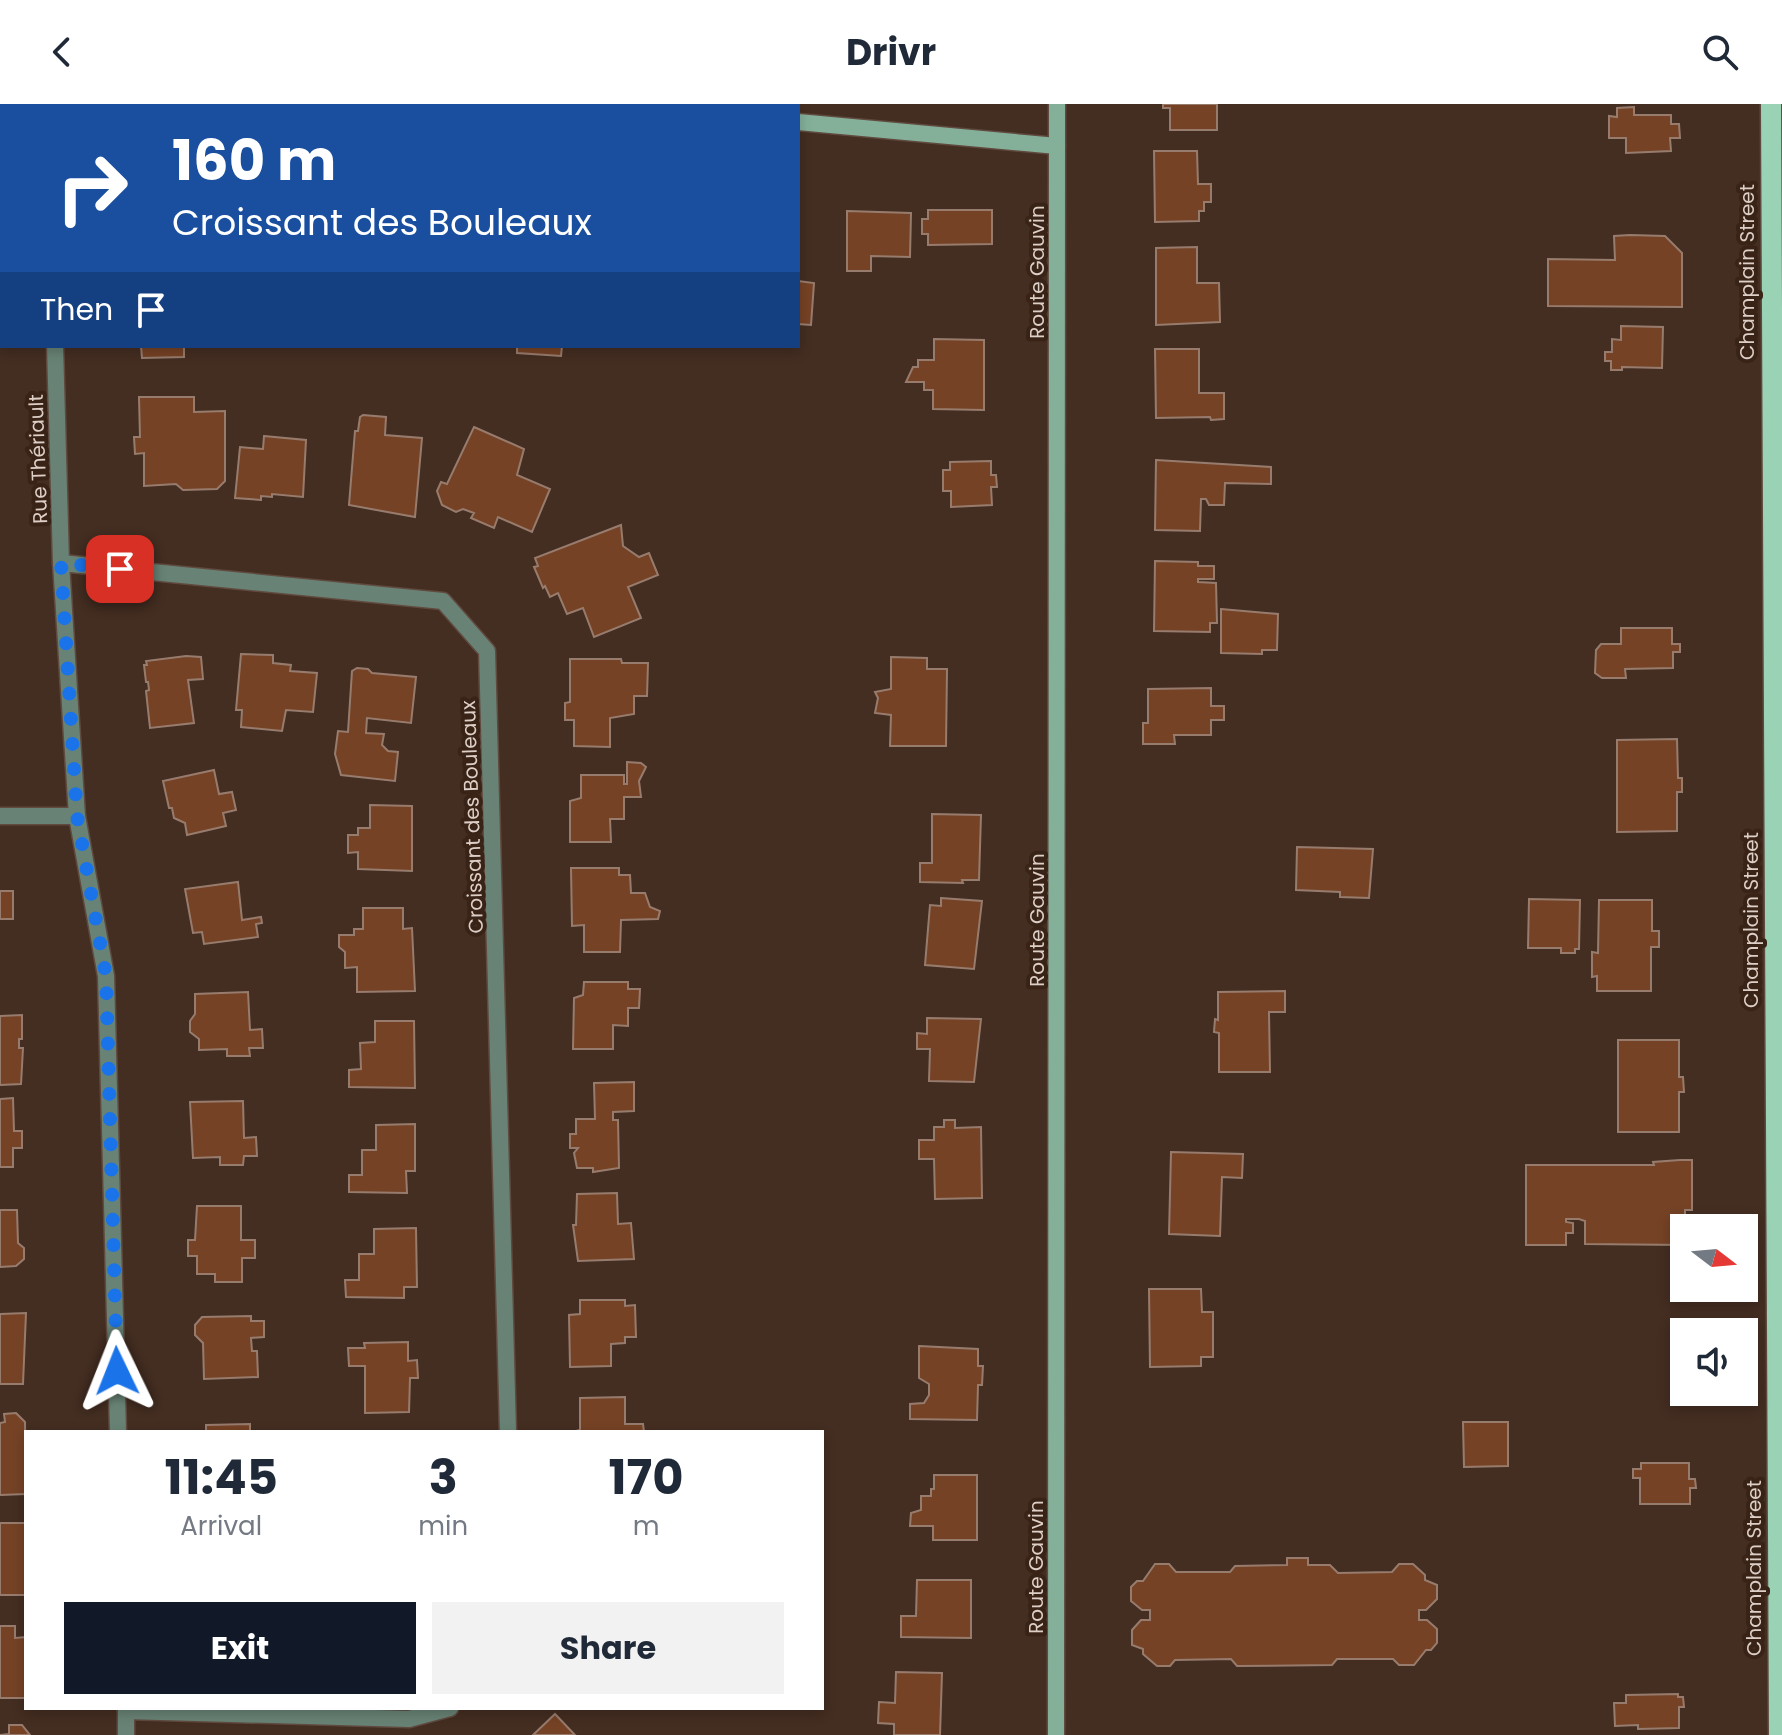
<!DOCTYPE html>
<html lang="en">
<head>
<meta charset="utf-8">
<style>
	:root { --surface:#fff; --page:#f2f2f3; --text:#1f2937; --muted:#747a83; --accent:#111827 }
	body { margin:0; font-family:Poppins,sans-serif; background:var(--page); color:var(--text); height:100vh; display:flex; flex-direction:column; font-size:30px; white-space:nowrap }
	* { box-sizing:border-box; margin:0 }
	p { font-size:26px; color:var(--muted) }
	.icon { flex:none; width:44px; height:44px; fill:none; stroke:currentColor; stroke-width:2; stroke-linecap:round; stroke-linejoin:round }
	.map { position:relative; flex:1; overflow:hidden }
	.drawer { position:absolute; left:24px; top:1326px; width:800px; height:280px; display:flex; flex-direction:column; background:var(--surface); border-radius:0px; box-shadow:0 4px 12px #0003 }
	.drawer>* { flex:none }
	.top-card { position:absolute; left:0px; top:0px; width:800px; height:244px; box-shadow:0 4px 12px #0003; background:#1a4fa0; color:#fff; overflow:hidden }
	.needle { width:52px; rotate:106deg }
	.controls { position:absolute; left:1670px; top:1110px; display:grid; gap:16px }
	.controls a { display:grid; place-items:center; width:88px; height:88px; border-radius:0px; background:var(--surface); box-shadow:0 4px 12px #0003; font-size:40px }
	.pin { position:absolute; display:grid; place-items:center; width:68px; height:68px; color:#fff; margin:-34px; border-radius:16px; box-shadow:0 4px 12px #0006 }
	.me { position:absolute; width:88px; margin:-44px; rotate:358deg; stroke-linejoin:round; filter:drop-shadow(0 0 6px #0008) }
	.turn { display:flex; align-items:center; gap:28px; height:168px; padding:0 40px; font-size:36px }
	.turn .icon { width:104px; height:104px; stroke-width:2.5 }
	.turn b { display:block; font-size:56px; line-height:68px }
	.then { display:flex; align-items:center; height:76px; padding:0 40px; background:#0003; gap:16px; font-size:30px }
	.eta { display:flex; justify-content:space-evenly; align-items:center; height:136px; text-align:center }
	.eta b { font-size:48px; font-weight:700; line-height:56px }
	.primary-button { display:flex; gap:16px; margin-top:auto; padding:16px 40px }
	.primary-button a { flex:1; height:92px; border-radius:0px; background:var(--accent); color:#fff; font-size:32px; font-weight:700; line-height:92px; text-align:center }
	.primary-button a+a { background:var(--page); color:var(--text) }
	header { display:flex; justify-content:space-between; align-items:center; height:104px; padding:0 40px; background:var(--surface); font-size:36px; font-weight:700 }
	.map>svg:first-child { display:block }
	.building { fill:#754225; stroke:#977c6e; stroke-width:2 }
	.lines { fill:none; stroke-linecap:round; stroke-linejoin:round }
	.street-casing { stroke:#604a3f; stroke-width:19 }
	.secondary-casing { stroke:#604a3f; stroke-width:19 }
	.primary-casing { stroke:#604a3f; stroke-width:23 }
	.street { stroke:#688375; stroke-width:16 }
	.secondary { stroke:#84b09a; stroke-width:16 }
	.primary { stroke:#9ad2b6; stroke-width:20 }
	.route { stroke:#1a73e8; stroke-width:14; stroke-dasharray:0 25.2 }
	.labels { text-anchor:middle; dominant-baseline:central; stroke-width:8; stroke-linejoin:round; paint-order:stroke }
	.street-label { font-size:20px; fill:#ddcec6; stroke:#392317 }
</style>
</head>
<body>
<header><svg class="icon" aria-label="back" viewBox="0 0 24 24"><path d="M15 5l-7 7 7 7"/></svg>Drivr<svg class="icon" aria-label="search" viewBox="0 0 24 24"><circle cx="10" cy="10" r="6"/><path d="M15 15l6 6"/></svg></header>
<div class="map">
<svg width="1782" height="1631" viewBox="0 0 1782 1631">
	<rect width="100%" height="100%" fill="#442d21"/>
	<g class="building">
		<polygon points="1163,0 1217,0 1217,26 1170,26 1170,4 1163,4"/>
		<polygon points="1634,3 1634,11 1671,11 1671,20 1679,20 1680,34 1670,34 1671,47 1626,49 1626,34 1609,34 1609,12 1617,13 1617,4"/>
		<polygon points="1154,47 1197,47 1198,80 1211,80 1211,98 1204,98 1204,107 1199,107 1199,117 1155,118"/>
		<polygon points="928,106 992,106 992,140 928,141 928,130 922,130 922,115 928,115"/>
		<polygon points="847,107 911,109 910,153 871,152 871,167 847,167"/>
		<polygon points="1630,131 1665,132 1682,149 1682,203 1548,202 1548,155 1615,156 1614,132"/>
		<polygon points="1197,143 1197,179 1219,179 1220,218 1156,221 1156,144"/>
		<polygon points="798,177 814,179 811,221 798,220"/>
		<polygon points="1621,222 1663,223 1662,264 1622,263 1622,266 1611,266 1611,257 1605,257 1605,248 1612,248 1612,235 1621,236"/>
		<polygon points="934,235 984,236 984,306 933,305 933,286 924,286 924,278 906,278 913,263 918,263 918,256 934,256"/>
		<polygon points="141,242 184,242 184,253 142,254"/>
		<polygon points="517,242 562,242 561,252 517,249"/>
		<polygon points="1155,245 1199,245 1199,289 1224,289 1224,315 1211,316 1210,313 1156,314"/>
		<polygon points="139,293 194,293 194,308 225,307 225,377 217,385 183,386 176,380 144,382 144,349 135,350 134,333 140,333"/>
		<polygon points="363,311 386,313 385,331 422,334 415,413 349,401 355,327 358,327 360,313"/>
		<polygon points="474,323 524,345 517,371 550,385 532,428 498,413 494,424 471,414 474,409 463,405 456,408 442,401 437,387 441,378 447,380"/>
		<polygon points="264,332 306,336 303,393 272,390 272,393 261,392 261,396 235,394 240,343 263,345"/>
		<polygon points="1156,356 1271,363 1271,380 1225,379 1224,401 1209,401 1206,395 1201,395 1200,427 1155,426"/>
		<polygon points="991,357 991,371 996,371 997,383 991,383 992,401 951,403 951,387 943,387 943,366 950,366 950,358"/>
		<polygon points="621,421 623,442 639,453 649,449 658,471 628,483 641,514 594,533 583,504 567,510 558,489 550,493 545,482 543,484 534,463 538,462 535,454"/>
		<polygon points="1155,457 1198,458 1198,462 1214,462 1214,475 1198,475 1198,478 1216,479 1217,519 1210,519 1210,528 1154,527"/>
		<polygon points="1221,505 1278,510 1277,546 1262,546 1262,550 1221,549"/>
		<polygon points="1621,524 1672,524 1672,540 1680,540 1680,548 1673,548 1673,564 1625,565 1626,574 1602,574 1595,569 1596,546 1601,540 1621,540"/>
		<polygon points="241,550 273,551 273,559 291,561 290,567 317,569 313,608 286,606 282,627 241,623 242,606 236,606"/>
		<polygon points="186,552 201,553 203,575 188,576 194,619 150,624 146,587 149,586 148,578 146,578 144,561 147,561 146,557"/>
		<polygon points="891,553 927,554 927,565 947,565 946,642 890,642 891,611 875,609 878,594 875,588 891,585"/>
		<polygon points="570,555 621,555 622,559 648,559 647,592 634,592 634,610 610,614 610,643 574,642 574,616 565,616 565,599 570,598"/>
		<polygon points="357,564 368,565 372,569 416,573 411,619 367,614 366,629 384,630 382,641 388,647 398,648 395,677 341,671 335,650 338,627 348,628 352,567"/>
		<polygon points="1211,584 1211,602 1224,602 1224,616 1211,616 1211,631 1174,631 1175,640 1143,640 1143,619 1148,619 1148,585"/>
		<polygon points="1677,635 1678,674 1682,674 1682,688 1677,688 1677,727 1617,728 1617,636"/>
		<polygon points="627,658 641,659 646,663 639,677 641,693 624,693 624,715 610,715 611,738 570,738 570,697 581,694 581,671 624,671 624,680 627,680"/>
		<polygon points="214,666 219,690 232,688 236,706 223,709 226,722 187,731 185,719 174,714 172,704 169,704 163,677"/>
		<polygon points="370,701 412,702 412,767 358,765 358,748 348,749 348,731 358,731 358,724 370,724"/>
		<polygon points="932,710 981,711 979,776 962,776 963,779 920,778 920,759 932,759"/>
		<polygon points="1297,743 1373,745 1369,794 1340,793 1340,788 1296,786"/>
		<polygon points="571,764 619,764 619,771 630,771 631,789 645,789 650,803 660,807 658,815 621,816 620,848 584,848 584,821 572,822"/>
		<polygon points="238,778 242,816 261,813 262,819 256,820 258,833 204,840 202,828 193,829 185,785"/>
		<rect x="0" y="787" width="13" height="28"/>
		<polygon points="941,794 982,797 974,865 925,861 930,801 941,802"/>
		<polygon points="1529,795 1580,796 1579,845 1575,845 1575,849 1561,849 1561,844 1528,844"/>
		<polygon points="1599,796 1652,796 1652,827 1659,827 1659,843 1651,843 1651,887 1597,887 1597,872 1592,873 1592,848 1598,849"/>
		<polygon points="363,804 403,804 403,825 412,824 415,887 357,888 357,863 345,864 345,848 339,843 339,831 354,831 354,825 363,825"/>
		<polygon points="584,878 628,878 628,885 640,885 639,904 628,904 628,922 613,921 613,945 573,945 574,894 583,891"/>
		<polygon points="1285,887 1285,908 1269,908 1270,968 1219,968 1219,929 1214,928 1215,915 1218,916 1218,888"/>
		<polygon points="248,888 250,926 262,925 263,944 249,944 250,952 227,952 227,945 199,946 199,935 190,928 190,917 195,910 195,890"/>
		<polygon points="22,911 22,935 19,935 19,944 23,944 21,980 0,981 0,912"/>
		<polygon points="927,914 981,915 974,978 929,977 930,945 917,945 917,929 927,930"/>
		<polygon points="375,917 414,917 415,984 349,983 349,966 361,965 360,939 375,938"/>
		<polygon points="1618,936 1679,936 1679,973 1683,973 1684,988 1679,988 1679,1028 1618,1028"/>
		<polygon points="634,978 634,1007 613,1008 613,1016 618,1016 619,1064 593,1068 593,1064 577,1064 574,1049 578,1044 570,1044 570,1030 576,1030 576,1015 595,1015 594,979"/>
		<polygon points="13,994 14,1027 22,1027 22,1044 13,1044 13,1063 0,1063 0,995"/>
		<polygon points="243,997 244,1034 256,1033 257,1052 244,1052 243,1061 220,1061 220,1053 193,1054 190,998"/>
		<polygon points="944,1016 955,1016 955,1024 981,1023 982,1094 935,1095 934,1055 919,1055 919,1036 934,1036 934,1023 944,1023"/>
		<polygon points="415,1020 415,1067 406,1067 407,1089 349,1088 349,1071 362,1071 362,1046 376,1046 376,1021"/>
		<polygon points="1171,1048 1243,1050 1242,1074 1222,1073 1220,1132 1169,1130"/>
		<polygon points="1680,1056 1692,1056 1692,1106 1685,1106 1685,1111 1692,1111 1692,1124 1684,1124 1684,1141 1585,1140 1585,1117 1579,1115 1566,1115 1566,1118 1573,1119 1573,1129 1566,1129 1566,1141 1526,1141 1526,1061 1654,1061 1653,1058"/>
		<polygon points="617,1089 618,1120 631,1119 634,1155 578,1157 573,1121 576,1121 577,1090"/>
		<polygon points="197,1102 241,1102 241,1136 255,1136 255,1154 242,1154 242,1178 215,1178 215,1170 197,1170 197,1152 188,1152 188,1136 195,1136"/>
		<polygon points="0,1106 17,1106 18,1139 24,1144 24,1155 16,1162 0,1163"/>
		<polygon points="416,1124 417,1183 404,1183 404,1194 346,1193 345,1176 359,1176 359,1150 374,1150 374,1125"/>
		<polygon points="1149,1185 1201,1185 1202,1208 1213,1208 1213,1253 1201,1253 1201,1262 1150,1263"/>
		<polygon points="580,1196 625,1196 625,1202 635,1201 636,1233 625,1233 625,1239 611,1240 611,1262 570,1263 569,1211 580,1210"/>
		<polygon points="26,1209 23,1280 0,1280 0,1210"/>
		<polygon points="251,1212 251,1217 264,1217 264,1233 251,1234 252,1247 257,1247 258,1273 204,1275 203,1239 195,1231 195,1221 202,1213"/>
		<polygon points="408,1238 408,1257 417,1256 418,1274 410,1274 409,1308 365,1309 365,1262 349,1262 348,1244 365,1244 364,1239"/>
		<polygon points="919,1242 978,1245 978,1262 983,1262 982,1281 978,1281 977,1316 910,1315 910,1300 924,1299 929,1291 929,1280 919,1274"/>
		<polygon points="625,1293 625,1320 643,1320 644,1328 572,1328 580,1326 580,1294"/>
		<polygon points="16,1309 25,1318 26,1390 0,1391 0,1319 5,1318 4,1310"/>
		<polygon points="1463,1318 1508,1318 1508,1362 1464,1363"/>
		<polygon points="250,1320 250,1328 206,1328 206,1321"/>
		<polygon points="1641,1359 1689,1359 1689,1375 1695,1375 1696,1384 1690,1384 1690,1400 1640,1400 1640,1374 1633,1374 1633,1365 1641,1365"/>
		<polygon points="934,1371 977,1371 977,1436 933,1436 933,1422 910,1422 911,1409 921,1406 921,1392 931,1392 931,1385 934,1385"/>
		<rect x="0" y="1419" width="26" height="72"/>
		<polygon points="1287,1454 1308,1454 1308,1461 1330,1461 1338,1469 1392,1468 1399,1460 1413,1460 1425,1471 1425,1476 1437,1481 1437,1495 1426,1506 1419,1506 1419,1516 1427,1516 1437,1525 1437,1539 1431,1546 1426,1546 1414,1561 1399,1561 1393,1555 1337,1555 1332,1561 1237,1562 1231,1555 1175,1556 1170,1562 1157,1562 1143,1550 1143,1545 1132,1541 1132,1526 1141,1516 1150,1516 1150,1506 1142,1506 1131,1497 1131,1483 1137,1477 1143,1477 1155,1460 1169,1460 1176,1468 1230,1468 1235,1462 1287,1461"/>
		<polygon points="917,1476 971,1476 971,1534 901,1533 901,1512 916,1512"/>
		<polygon points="0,1522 15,1522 15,1534 26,1533 26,1594 0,1594"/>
		<polygon points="896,1568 942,1569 940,1631 894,1631 894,1620 878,1619 879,1598 895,1599"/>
		<polygon points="1678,1590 1678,1593 1683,1593 1684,1603 1679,1603 1679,1624 1638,1625 1638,1621 1615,1622 1614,1599 1626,1599 1626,1591"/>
		<polygon points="555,1610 575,1631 533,1631"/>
		<polygon points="9,1621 22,1621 30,1631 0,1631 9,1630"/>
	</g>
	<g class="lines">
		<defs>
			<g id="street">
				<polyline points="49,0 49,2"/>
				<polyline points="55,242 61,459 77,712 106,872 118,1328"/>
				<polyline points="61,459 443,497 487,547 508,1328"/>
				<polyline points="0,712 77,712"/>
				<polyline points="126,1604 126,1631"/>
				<polyline points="126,1607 409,1615 450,1604"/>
			</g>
			<g id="secondary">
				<polyline points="614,0 635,2"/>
				<polyline points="798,18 1057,42"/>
				<polyline points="1056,1631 1057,0"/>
			</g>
			<polyline id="primary" points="1771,0 1779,1631"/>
		</defs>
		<use href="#street" class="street-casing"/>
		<use href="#secondary" class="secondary-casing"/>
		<use href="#primary" class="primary-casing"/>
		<use href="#street" class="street"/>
		<use href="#secondary" class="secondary"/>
		<use href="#primary" class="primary"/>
	</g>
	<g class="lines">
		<polyline class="route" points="117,1267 106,872 77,712 61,459 120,465"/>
	</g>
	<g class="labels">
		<g class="street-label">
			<text transform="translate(1037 168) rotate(-90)">Route Gauvin</text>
			<text transform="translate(1747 168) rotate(-90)">Champlain Street</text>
			<text transform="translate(38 355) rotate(-92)">Rue Thériault</text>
			<text transform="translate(472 713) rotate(-92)">Croissant des Bouleaux</text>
			<text transform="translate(1037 816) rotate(-90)">Route Gauvin</text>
			<text transform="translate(1751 816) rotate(-90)">Champlain Street</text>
			<text transform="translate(1036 1463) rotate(-90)">Route Gauvin</text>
			<text transform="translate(1754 1464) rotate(-90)">Champlain Street</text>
		</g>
	</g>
</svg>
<div class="controls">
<a><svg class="needle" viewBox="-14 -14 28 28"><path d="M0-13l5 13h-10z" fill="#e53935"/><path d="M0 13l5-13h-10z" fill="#747a83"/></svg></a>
<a><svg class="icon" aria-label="sound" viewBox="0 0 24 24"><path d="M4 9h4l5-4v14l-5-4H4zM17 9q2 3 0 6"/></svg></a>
</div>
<div class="pin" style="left:120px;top:465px;background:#d93025"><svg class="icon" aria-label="arrive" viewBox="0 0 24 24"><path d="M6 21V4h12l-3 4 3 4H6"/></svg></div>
<svg class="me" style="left:117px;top:1267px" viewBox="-20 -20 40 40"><path d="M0-17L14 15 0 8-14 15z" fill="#1a73e8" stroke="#fff" stroke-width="4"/></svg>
<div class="top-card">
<div class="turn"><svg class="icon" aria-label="right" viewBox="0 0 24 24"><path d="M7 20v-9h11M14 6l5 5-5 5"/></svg><div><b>160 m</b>Croissant des Bouleaux</div></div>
<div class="then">Then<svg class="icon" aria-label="arrive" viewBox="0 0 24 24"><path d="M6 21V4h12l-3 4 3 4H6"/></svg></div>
</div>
<section class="drawer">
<div class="eta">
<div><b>11:45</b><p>Arrival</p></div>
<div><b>3</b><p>min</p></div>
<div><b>170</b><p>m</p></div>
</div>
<div class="primary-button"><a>Exit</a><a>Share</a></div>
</section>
</div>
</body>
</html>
